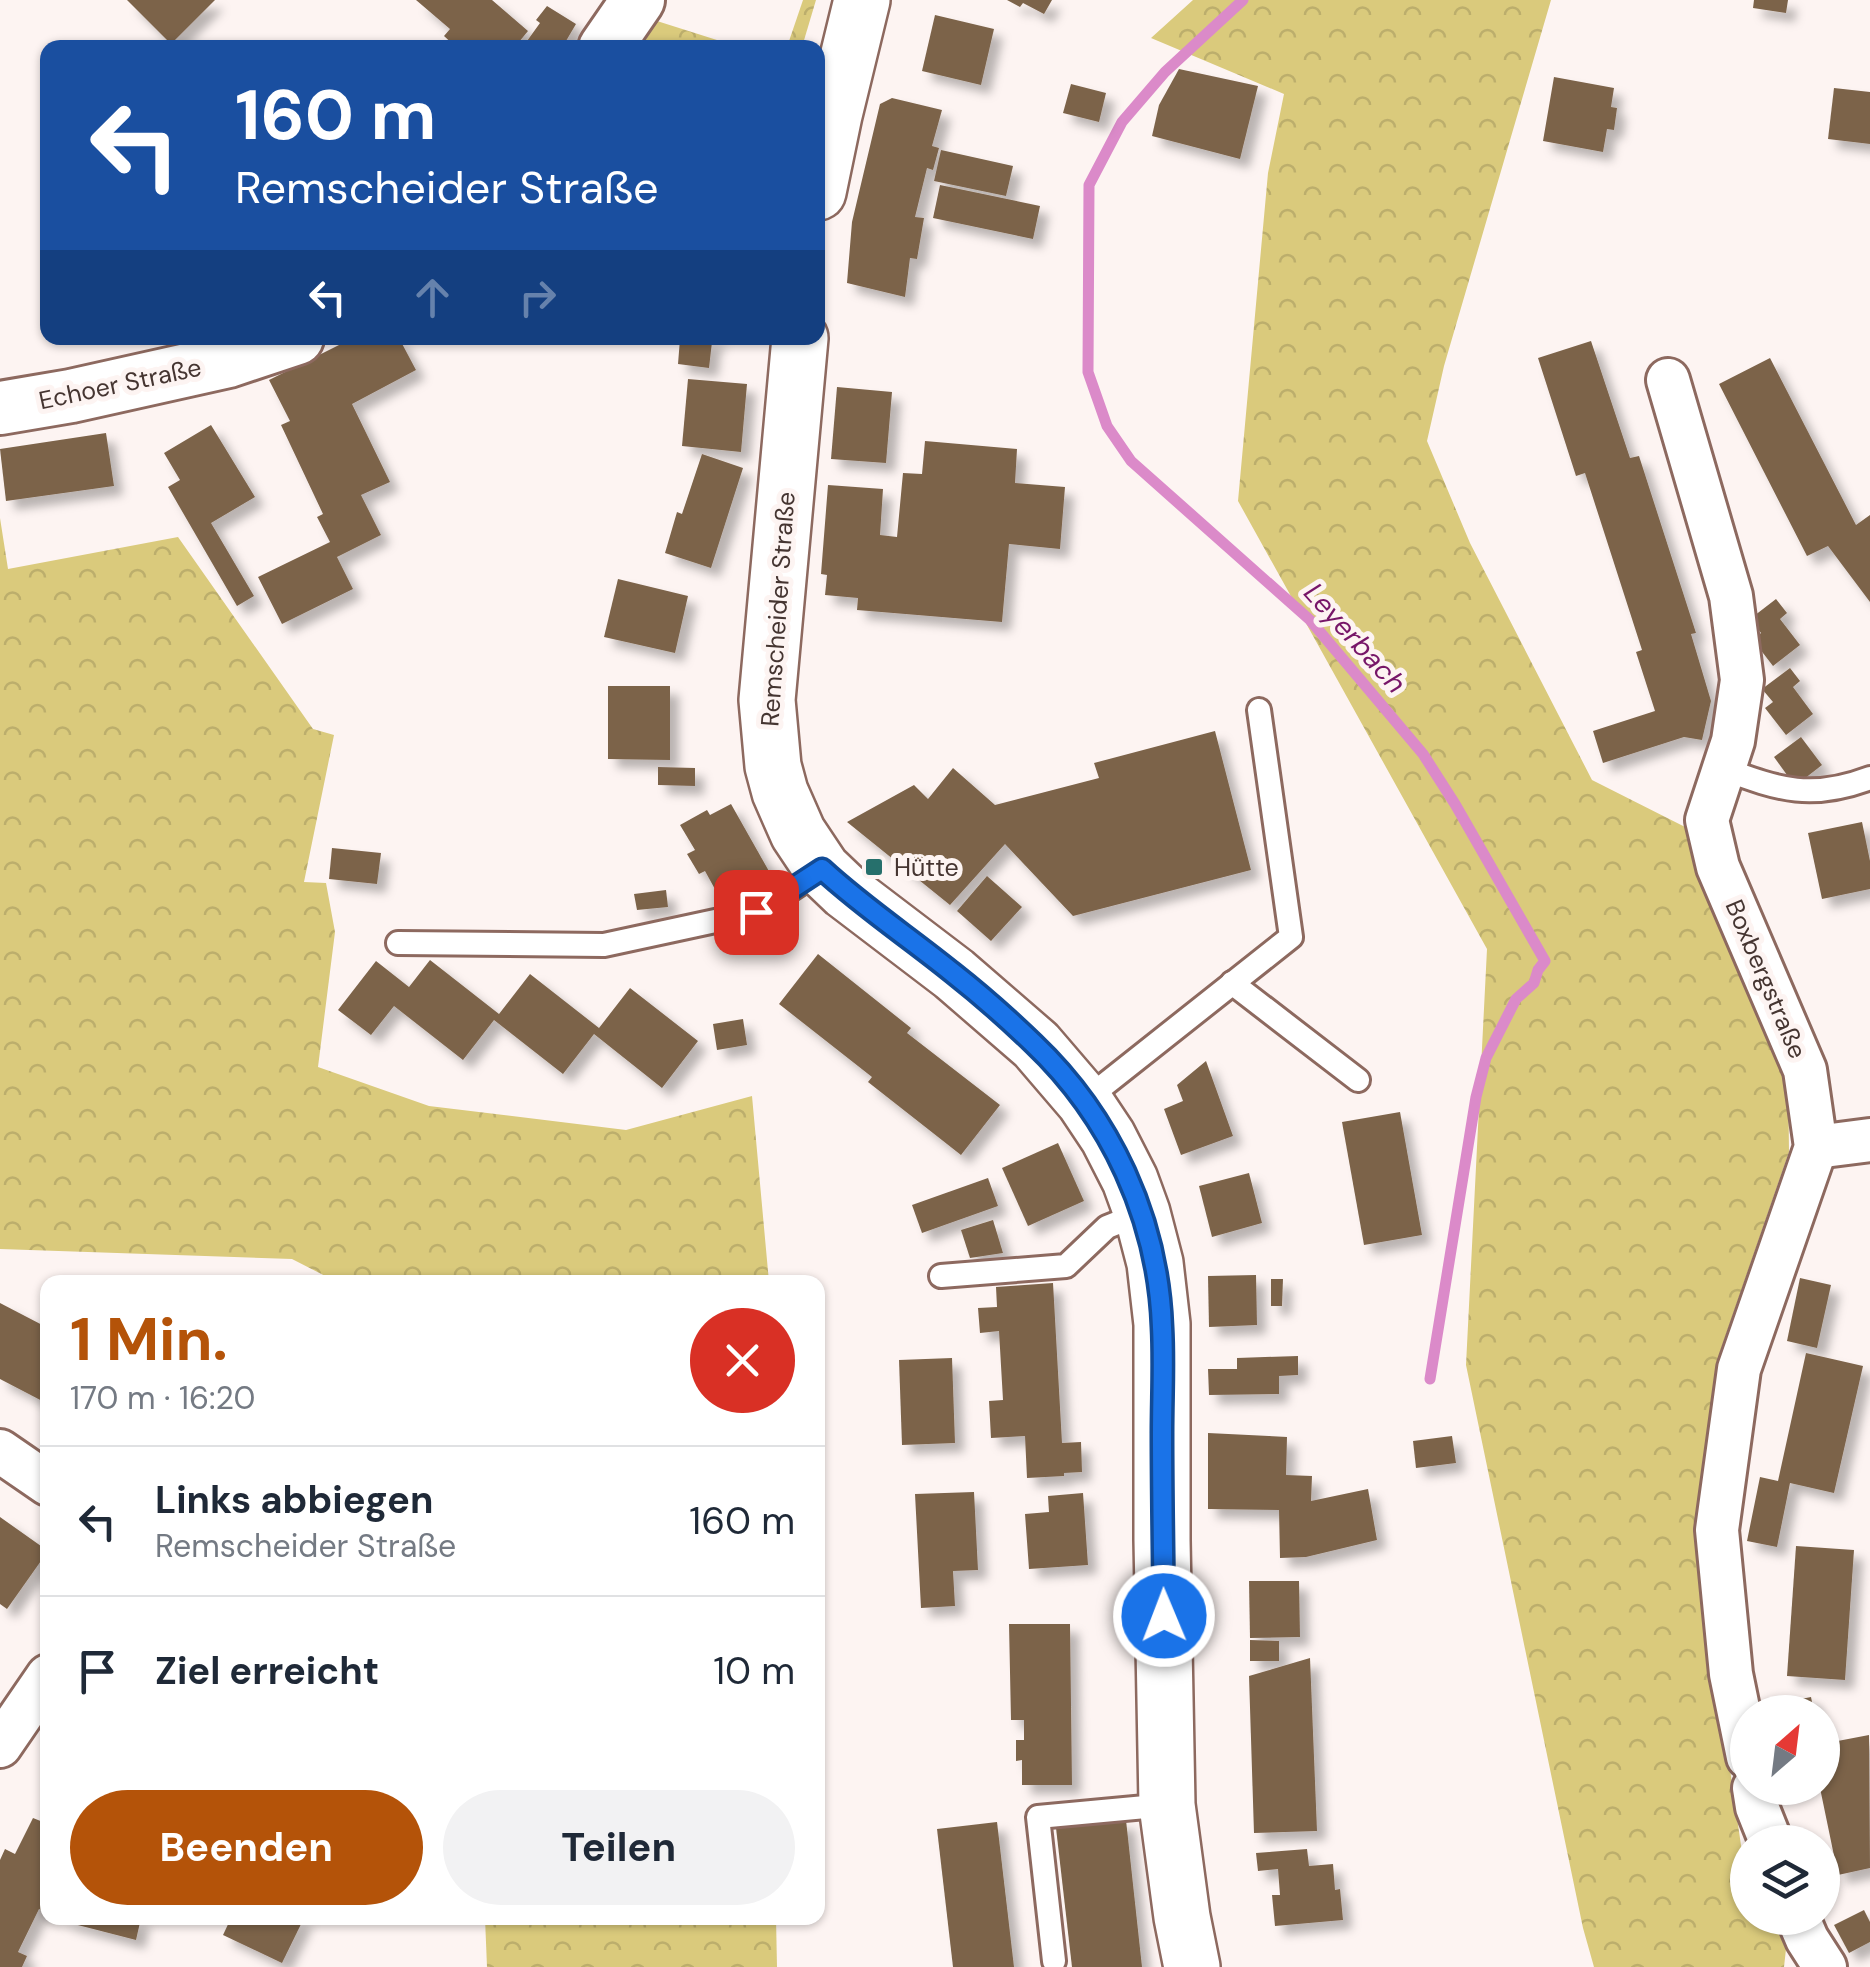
<!DOCTYPE html>
<html lang="de">
<head>
<meta charset="utf-8">
<style>
	:root { --surface:#fff; --page:#f2f2f3; --text:#1f2937; --muted:#747a83; --line:#e0e1e3; --accent:#b45309 }
	body { margin:0; font-family:"DM Sans",sans-serif; background:var(--page); color:var(--text); height:100vh; display:flex; flex-direction:column; font-size:38px; white-space:nowrap }
	* { box-sizing:border-box; margin:0 }
	p { font-size:32px; color:var(--muted) }
	.icon { flex:none; width:55px; height:55px; fill:none; stroke:currentColor; stroke-width:2; stroke-linecap:round; stroke-linejoin:round }
	.map { position:relative; flex:1; overflow:hidden }
	.side { position:absolute; left:40px; top:1275px; width:785px; height:650px; display:flex; flex-direction:column; background:var(--surface); border-radius:20px; box-shadow:0 2px 8px #0004 }
	.side>* { flex:none }
	.banner { position:absolute; left:40px; top:40px; width:785px; height:305px; border-radius:20px; box-shadow:0 2px 8px #0004; background:#1a4fa0; color:#fff; overflow:hidden }
	.needle { width:65px; rotate:28deg }
	.controls { position:absolute; left:1730px; top:1695px; display:grid; gap:20px }
	.controls a { display:grid; place-items:center; width:110px; height:110px; border-radius:50%; background:var(--surface); box-shadow:0 2px 8px #0004; font-size:50px }
	.pin { position:absolute; display:grid; place-items:center; width:85px; height:85px; color:#fff; margin:-42px; border-radius:20px; box-shadow:0 5px 15px #0006 }
	.me { position:absolute; width:110px; margin:-55px; rotate:359deg; stroke-linejoin:round; filter:drop-shadow(0 0 8px #0008) }
	.turn { display:flex; align-items:center; gap:35px; height:210px; padding:0 30px; font-size:45px }
	.turn .icon { width:130px; height:130px; stroke-width:2.5 }
	.turn b { display:block; font-size:70px; line-height:85px }
	.lanes { display:flex; align-items:center; height:95px; padding:0 30px; background:#0003; justify-content:center; gap:50px; direction:ltr }
	.lanes .off { opacity:.35 }
	.round { display:grid; place-items:center; flex:none; width:105px; height:105px; border-radius:52px; background:var(--page) }
	.summary { display:flex; align-items:center; justify-content:space-between; height:170px; padding:0 30px }
	h1 { font-size:60px; font-weight:700; line-height:75px; color:var(--accent) }
	.action { display:flex; gap:20px; margin-top:auto; padding:20px 30px }
	.action a { flex:1; height:115px; border-radius:60px; background:var(--accent); color:#fff; font-size:40px; font-weight:700; line-height:115px; text-align:center }
	.action a+a { background:var(--page); color:var(--text) }
	ul { padding:0; list-style:none }
	li { display:flex; align-items:center; gap:30px; height:150px; padding:0 30px; border-top:2px solid var(--line) }
	li div { flex:1 }
	li b { display:block; font-size:38px }
	li em { font-style:normal }
	.map>svg:first-child { display:block }
	.forest { fill:url(#forest-crowns) }
	.lines { fill:none; stroke-linecap:round; stroke-linejoin:round }
	.stream { stroke:#db8ac9; stroke-width:11 }
	.building { fill:#7c634a; filter:url(#shadow) }
	.service-casing { stroke:#8d695f; stroke-width:28 }
	.minor-casing { stroke:#8d695f; stroke-width:48 }
	.tertiary-casing { stroke:#8d695f; stroke-width:58 }
	.secondary-casing { stroke:#8d695f; stroke-width:60 }
	.service { stroke:#fff; stroke-width:22 }
	.minor { stroke:#fff; stroke-width:42 }
	.tertiary { stroke:#fff; stroke-width:52 }
	.secondary { stroke:#fff; stroke-width:55 }
	.route-casing { stroke:#114b97; stroke-width:25 }
	.route { stroke:#1a73e8; stroke-width:18 }
	.poi-dot { fill:#26706c; stroke:#fdf4f2; stroke-width:4 }
	.labels { text-anchor:middle; dominant-baseline:central; stroke-width:10; stroke-linejoin:round; paint-order:stroke }
	.street-label { font-size:25px; fill:#453531; stroke:#fdf4f2 }
	.poi-label { font-size:25px; fill:#453531; stroke:#fdf4f2; text-anchor:start }
	.water-label { font-size:28px; font-style:italic; fill:#771668; stroke:#fdf4f2 }
</style>
</head>
<body>
<div class="map">
<svg width="1870" height="1967" viewBox="0 0 1870 1967">
	<defs>
		<pattern id="forest-crowns" width="20" height="18" patternUnits="userSpaceOnUse" patternTransform="scale(2.5)"><rect width="20" height="18" fill="#daca7c"/><path d="M2 6a3 3 0 1 1 6 0M12 15a3 3 0 1 1 6 0" fill="none" stroke="#bcae6c"/></pattern>
		<filter id="shadow"><feDropShadow dx="9" dy="9" stdDeviation="5" flood-color="#0004"/></filter>
	</defs>
	<rect width="100%" height="100%" fill="#fdf4f2"/>
	<g class="forest">
		<polygon points="803,0 816,0 802,47 787,47"/>
		<polygon points="1193,0 1551,0 1444,366 1427,441 1470,543 1592,780 1695,832 1788,1069 1789,1152 1720,1352 1696,1536 1742,1852 1747,1865 1748,1918 1772,1918 1786,1949 1784,1967 1594,1967 1583,1928 1466,1365 1487,949 1238,501 1268,173 1284,94 1151,38"/>
		<polygon points="657,21 739,47 641,47"/>
		<polygon points="0,518 8,569 178,537 313,729 334,735 304,882 326,883 335,932 318,1067 429,1106 626,1130 752,1096 769,1282 337,1282 292,1259 0,1249"/>
		<polygon points="485,1918 776,1918 777,1967 487,1967"/>
	</g>
	<g class="lines">
		<polyline class="stream" points="1243,0 1165,72 1122,122 1089,185 1088,372 1107,426 1131,461 1310,620 1423,754 1455,804 1545,961 1538,970 1534,983 1516,999 1486,1058 1476,1097 1430,1379"/>
	</g>
	<g class="building">
		<polygon points="127,0 215,0 171,44"/>
		<polygon points="416,0 492,0 528,31 514,48 457,48 444,36 450,29"/>
		<polygon points="1007,0 1052,0 1044,14 1023,3 1020,7"/>
		<polygon points="1754,0 1788,0 1786,13 1753,8"/>
		<polygon points="547,6 576,24 566,41 561,48 522,48 540,23 536,20"/>
		<polygon points="935,15 994,29 981,85 922,71"/>
		<polygon points="1179,69 1258,86 1240,159 1152,136 1159,105"/>
		<polygon points="1554,77 1614,88 1611,107 1617,108 1614,130 1607,129 1603,152 1543,141"/>
		<polygon points="1071,84 1106,93 1099,122 1063,113"/>
		<polygon points="1834,88 1870,92 1870,144 1828,139"/>
		<polygon points="892,98 942,110 932,146 939,148 933,170 927,168 915,217 924,218 917,259 910,258 905,297 847,283 852,222 880,104"/>
		<polygon points="941,150 1013,166 1006,196 934,181"/>
		<polygon points="940,185 1040,206 1033,239 933,218"/>
		<polygon points="353,338 399,338 416,370 352,404 390,482 361,495 381,535 337,557 353,589 282,624 258,577 330,542 317,517 323,514 281,425 290,421 269,380"/>
		<polygon points="693,338 717,338 717,342 712,342 709,368 678,364 680,339 693,340"/>
		<polygon points="1591,341 1630,458 1639,456 1696,633 1691,634 1711,701 1702,740 1684,737 1603,763 1593,731 1655,711 1636,652 1642,650 1585,473 1576,476 1538,358"/>
		<polygon points="1770,358 1856,525 1870,515 1870,602 1828,546 1807,556 1719,384"/>
		<polygon points="688,379 747,384 741,452 682,446"/>
		<polygon points="837,387 892,392 886,463 831,459"/>
		<polygon points="211,425 255,497 211,523 254,596 237,606 168,487 180,480 164,453"/>
		<polygon points="106,433 114,486 6,501 0,449"/>
		<polygon points="925,441 1017,449 1015,483 1065,487 1060,549 1009,544 1002,622 857,610 858,598 825,595 827,575 821,574 828,485 883,489 880,535 897,537 903,473 922,474"/>
		<polygon points="702,454 743,468 711,568 665,553 677,512 682,514"/>
		<polygon points="618,579 688,596 675,653 604,637"/>
		<polygon points="1776,599 1787,613 1780,619 1800,645 1773,666 1753,640 1761,633 1750,619"/>
		<polygon points="1790,668 1800,681 1793,687 1813,714 1786,735 1765,708 1773,702 1762,689"/>
		<polygon points="608,686 670,686 670,760 608,759"/>
		<polygon points="1215,731 1251,870 1073,916 1005,844 950,905 847,822 914,785 928,799 953,768 995,805 1099,778 1094,763"/>
		<polygon points="1801,737 1822,765 1795,786 1774,757"/>
		<polygon points="658,767 695,768 695,786 658,785"/>
		<polygon points="731,804 770,873 721,900 705,871 699,874 687,854 695,850 680,825 707,810 710,815"/>
		<polygon points="1862,822 1870,861 1870,889 1822,899 1808,833"/>
		<polygon points="332,848 381,853 377,884 329,879"/>
		<polygon points="987,876 1022,907 991,941 957,911"/>
		<polygon points="666,890 668,907 637,910 634,894"/>
		<polygon points="818,954 911,1028 907,1033 1000,1105 961,1155 868,1082 872,1077 779,1004"/>
		<polygon points="430,960 499,1014 530,974 599,1028 630,988 698,1041 662,1088 594,1034 563,1074 494,1020 463,1060 394,1006 371,1035 338,1010 376,961 409,987"/>
		<polygon points="743,1019 747,1045 717,1050 713,1024"/>
		<polygon points="1206,1061 1233,1136 1181,1155 1164,1109 1183,1101 1177,1085"/>
		<polygon points="1400,1112 1422,1235 1364,1245 1342,1122"/>
		<polygon points="1058,1143 1084,1201 1028,1226 1002,1168"/>
		<polygon points="1249,1173 1262,1223 1212,1237 1199,1186"/>
		<polygon points="988,1178 998,1206 922,1233 912,1205"/>
		<polygon points="993,1220 1003,1253 970,1258 961,1230"/>
		<polygon points="1256,1275 1257,1325 1209,1327 1208,1276"/>
		<polygon points="1800,1278 1831,1285 1817,1348 1787,1341"/>
		<polygon points="1271,1279 1283,1279 1282,1306 1271,1306"/>
		<polygon points="1053,1283 1062,1443 1081,1442 1082,1472 1064,1473 1064,1476 1027,1478 1025,1436 991,1438 989,1401 1003,1400 999,1331 980,1333 978,1308 997,1307 996,1287"/>
		<polygon points="0,1303 48,1328 48,1404 0,1379"/>
		<polygon points="1806,1353 1863,1366 1834,1493 1790,1483 1777,1547 1747,1541 1760,1477 1778,1481"/>
		<polygon points="1298,1356 1298,1375 1279,1376 1279,1394 1209,1395 1208,1369 1237,1369 1237,1358"/>
		<polygon points="952,1358 955,1443 902,1445 899,1360"/>
		<polygon points="1208,1433 1287,1437 1286,1475 1312,1476 1311,1501 1368,1489 1377,1540 1306,1557 1280,1558 1279,1510 1208,1509"/>
		<polygon points="1452,1436 1456,1463 1416,1468 1413,1441"/>
		<polygon points="974,1492 978,1570 953,1571 955,1606 921,1608 915,1494"/>
		<polygon points="1083,1493 1088,1565 1029,1569 1025,1514 1049,1512 1048,1496"/>
		<polygon points="0,1517 48,1551 7,1609 0,1604"/>
		<polygon points="1796,1546 1854,1550 1845,1680 1787,1676"/>
		<polygon points="1249,1581 1299,1581 1300,1637 1250,1638"/>
		<polygon points="1009,1624 1070,1624 1072,1785 1022,1785 1022,1760 1016,1761 1016,1740 1024,1740 1024,1720 1011,1720"/>
		<polygon points="1250,1640 1279,1641 1279,1661 1250,1661"/>
		<polygon points="1310,1658 1317,1831 1254,1833 1249,1676"/>
		<polygon points="1811,1697 1814,1712 1783,1712 1781,1703"/>
		<polygon points="1869,1735 1870,1868 1838,1875 1820,1788 1822,1788 1822,1744"/>
		<polygon points="48,1812 48,1913 39,1909 18,1952 27,1956 22,1967 0,1967 0,1860 5,1849 15,1854 33,1818 43,1822"/>
		<polygon points="1126,1820 1142,1967 1072,1967 1056,1828"/>
		<polygon points="997,1822 1014,1967 953,1967 937,1829"/>
		<polygon points="1307,1849 1309,1866 1333,1864 1335,1890 1340,1889 1343,1920 1275,1926 1272,1895 1280,1895 1278,1869 1258,1871 1256,1853"/>
		<polygon points="1864,1910 1870,1922 1870,1942 1849,1953 1834,1925"/>
		<polygon points="57,1918 141,1918 136,1940 70,1923"/>
		<polygon points="231,1918 304,1918 282,1963 223,1935"/>
	</g>
	<g class="lines">
		<defs>
			<g id="service">
				<path d="M1724 769C1780 790 1812 800 1870 778"/>
				<polyline points="398,943 604,945 757,912 822,869"/>
				<polyline points="1232,983 1358,1080"/>
				<polyline points="1084,1101 1291,937 1259,710"/>
				<polyline points="941,1276 1066,1266 1107,1227 1142,1213"/>
				<polyline points="1054,1961 1038,1817 1167,1805"/>
			</g>
			<g id="minor">
				<polyline points="1668,380 1731,596 1742,680 1733,741 1707,820 1718,867 1805,1070 1816,1147 1739,1369 1717,1530 1731,1674 1748,1757"/>
				<polyline points="1816,1147 1870,1140"/>
				<polyline points="0,1451 48,1484"/>
				<polyline points="0,1746 48,1676"/>
				<polyline points="1754,1788 1757,1807 1771,1842"/>
				<polyline points="1798,1918 1807,1939 1825,1967"/>
			</g>
			<g id="tertiary">
				<polyline points="605,48 638,0"/>
				<polyline points="0,408 71,396 228,361 297,338"/>
			</g>
			<g id="secondary">
				<polyline points="818,192 834,115 862,0"/>
				<polyline points="800,338 767,700 773,766 780,792 798,833 822,869 845,891 954,974 1036,1045 1084,1101 1108,1137 1130,1180 1142,1213 1155,1263 1162,1324 1162,1540 1167,1805 1182,1917 1192,1967"/>
			</g>
		</defs>
		<use href="#service" class="service-casing"/>
		<use href="#minor" class="minor-casing"/>
		<use href="#tertiary" class="tertiary-casing"/>
		<use href="#secondary" class="secondary-casing"/>
		<use href="#service" class="service"/>
		<use href="#minor" class="minor"/>
		<use href="#tertiary" class="tertiary"/>
		<use href="#secondary" class="secondary"/>
	</g>
	<g class="lines">
		<defs>
			<path id="route" d="M756 912 822 869C863 907 910 938 953 973 981 995 1008 1019 1033 1043 1111 1117 1158 1219 1162 1327 1164 1362 1162 1398 1162 1433 1162 1494 1163 1555 1164 1616"/>
		</defs>
		<use href="#route" class="route-casing"/>
		<use href="#route" class="route"/>
	</g>
	<rect class="poi-dot" x="864" y="857" width="20" height="20" rx="5"/>
	<g class="labels">
		<g class="street-label">
			<text transform="translate(120 384) rotate(-12)">Echoer Straße</text>
			<text transform="translate(778 609) rotate(-86)">Remscheider Straße</text>
			<text transform="translate(1766 979) rotate(67)">Boxbergstraße</text>
		</g>
		<g class="poi-label">
			<text x="894" y="867">Hütte</text>
		</g>
		<g class="water-label">
			<text transform="translate(1355 638) rotate(48)">Leyerbach</text>
		</g>
	</g>
</svg>
<div class="controls">
<a><svg class="needle" viewBox="-14 -14 28 28"><path d="M0-13l5 13h-10z" fill="#e53935"/><path d="M0 13l5-13h-10z" fill="#747a83"/></svg></a>
<a><svg class="icon" aria-label="layers" viewBox="0 0 24 24"><path d="M12 4l9 5-9 5-9-5zM3 14l9 5 9-5"/></svg></a>
</div>
<div class="pin" style="left:756px;top:912px;background:#d93025"><svg class="icon" aria-label="arrive" viewBox="0 0 24 24"><path d="M6 21V4h12l-3 4 3 4H6"/></svg></div>
<svg class="me" style="left:1164px;top:1616px" viewBox="-20 -20 40 40"><circle r="17" fill="#1a73e8" stroke="#fff" stroke-width="3"/><path d="M0-11L8 9 0 5-8 9z" fill="#fff"/></svg>
<div class="banner">
<div class="turn"><svg class="icon" aria-label="left" viewBox="0 0 24 24"><path d="M17 20v-9H6M10 6l-5 5 5 5"/></svg><div><b>160 m</b>Remscheider Straße</div></div>
<div class="lanes"><svg class="icon" aria-label="left" viewBox="0 0 24 24"><path d="M17 20v-9H6M10 6l-5 5 5 5"/></svg><svg class="icon off" aria-label="ahead" viewBox="0 0 24 24"><path d="M12 20V5M6 11l6-6 6 6"/></svg><svg class="icon off" aria-label="right" viewBox="0 0 24 24"><path d="M7 20v-9h11M14 6l5 5-5 5"/></svg></div>
</div>
<section class="side">
<div class="summary"><div><h1>1 Min.</h1><p>170 m · 16:20</p></div><a class="round" style="background:#d93025;color:#fff"><svg class="icon" aria-label="close" viewBox="0 0 24 24"><path d="M6 6l12 12M18 6L6 18"/></svg></a></div>
<ul>
<li><svg class="icon" aria-label="left" viewBox="0 0 24 24"><path d="M17 20v-9H6M10 6l-5 5 5 5"/></svg><div><b>Links abbiegen</b><p>Remscheider Straße</p></div><em>160 m</em></li>
<li><svg class="icon" aria-label="arrive" viewBox="0 0 24 24"><path d="M6 21V4h12l-3 4 3 4H6"/></svg><div><b>Ziel erreicht</b></div><em>10 m</em></li>
</ul>
<div class="action"><a>Beenden</a><a>Teilen</a></div>
</section>
</div>
</body>
</html>
